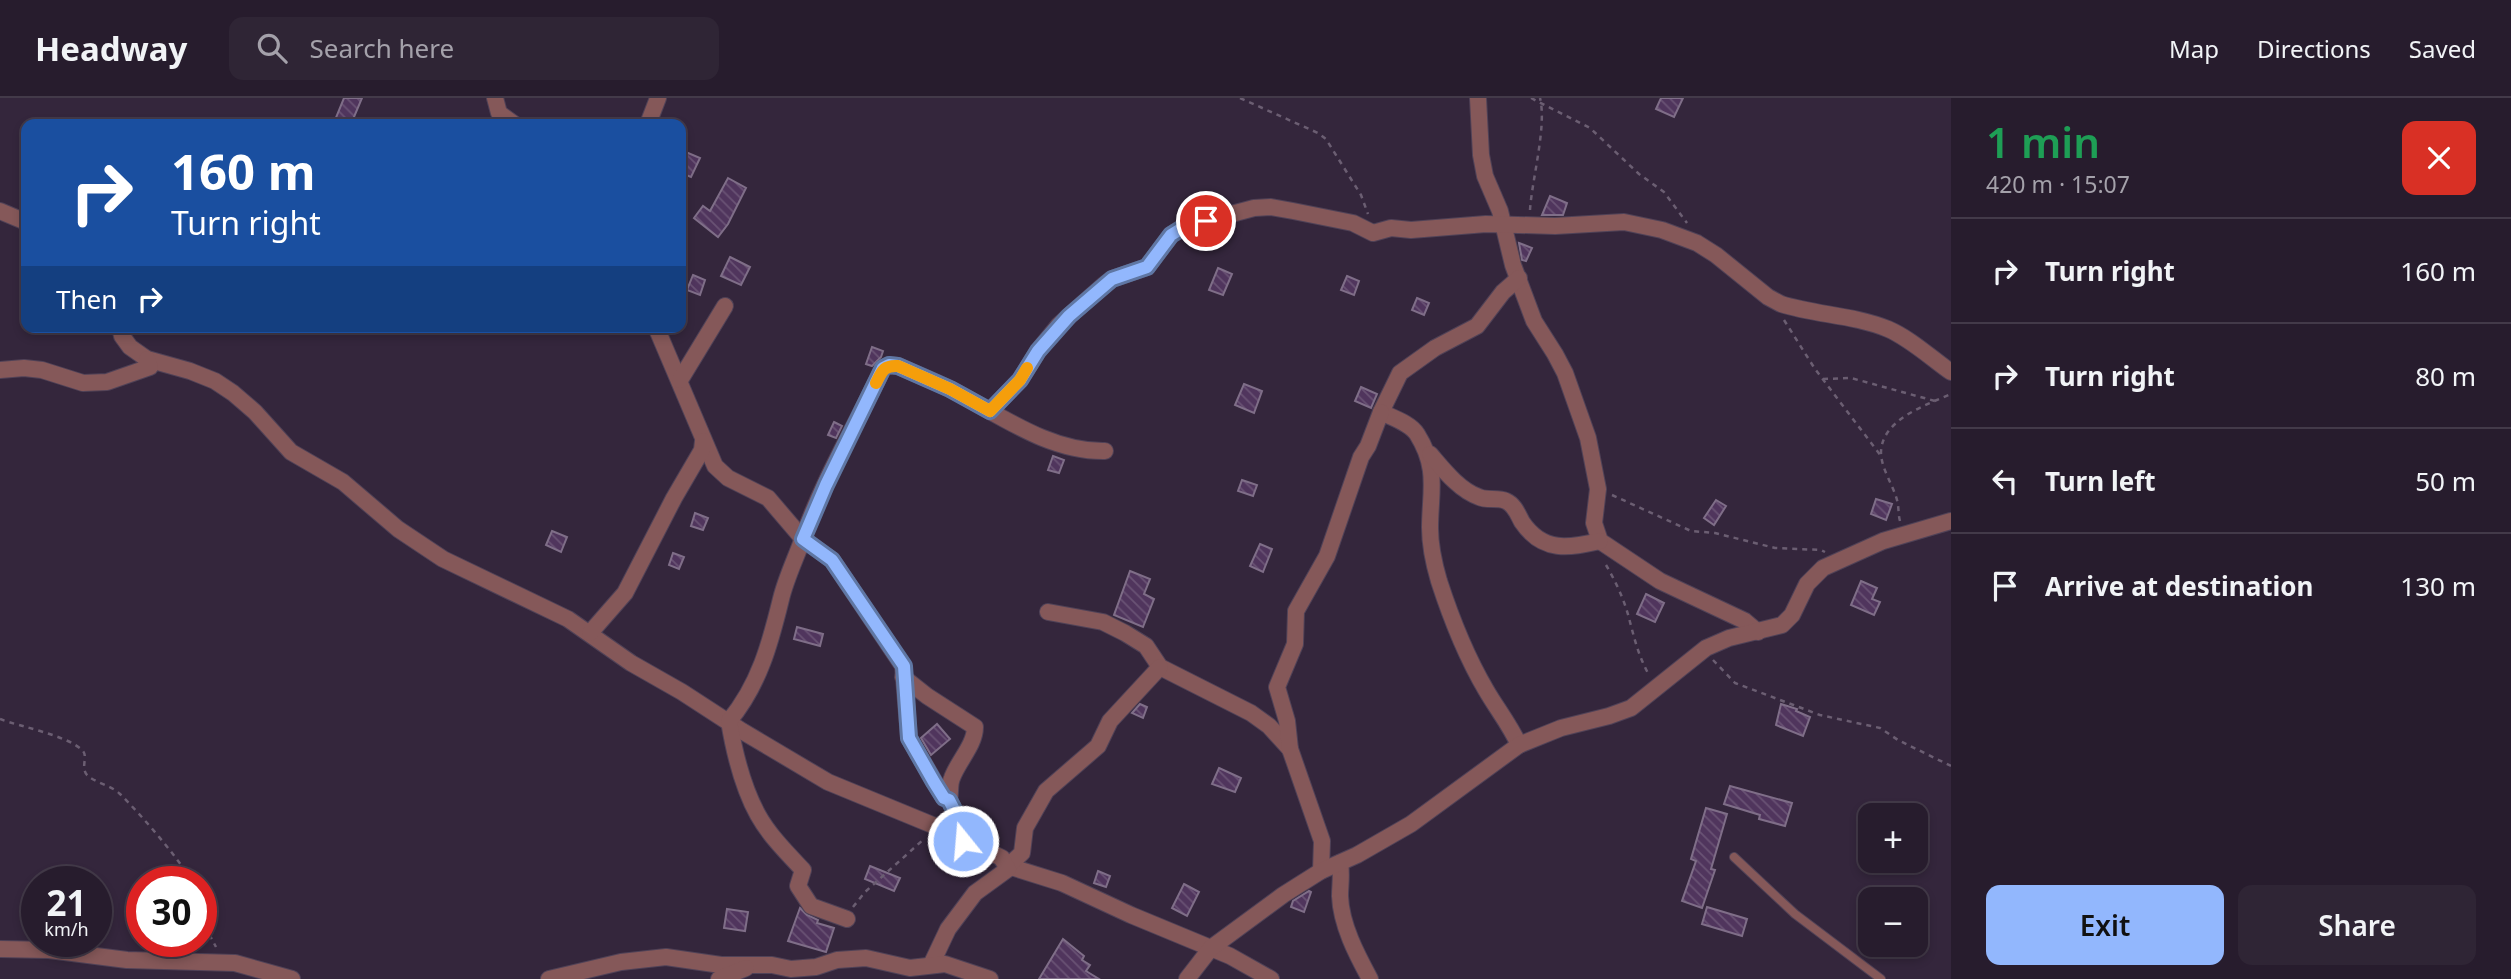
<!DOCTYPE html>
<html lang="en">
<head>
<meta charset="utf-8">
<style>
	:root { --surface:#271c2d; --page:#2f2535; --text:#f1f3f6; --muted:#a4a1aa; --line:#433a49; --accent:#92b7fd }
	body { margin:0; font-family:"Noto Sans",sans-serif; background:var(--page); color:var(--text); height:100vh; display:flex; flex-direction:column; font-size:26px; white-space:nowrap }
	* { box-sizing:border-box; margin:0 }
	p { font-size:23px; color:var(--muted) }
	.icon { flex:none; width:38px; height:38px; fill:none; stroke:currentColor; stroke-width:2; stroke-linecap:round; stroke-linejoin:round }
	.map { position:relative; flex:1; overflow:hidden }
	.panel { display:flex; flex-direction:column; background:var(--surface); width:560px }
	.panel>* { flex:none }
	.hud { position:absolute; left:21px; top:21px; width:665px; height:214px; border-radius:14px; box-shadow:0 4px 10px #0003,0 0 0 2px var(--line); background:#1a4fa0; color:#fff; overflow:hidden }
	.tools { position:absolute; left:1858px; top:705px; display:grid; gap:14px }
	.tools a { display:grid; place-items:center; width:70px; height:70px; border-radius:14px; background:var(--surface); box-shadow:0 4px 10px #0003,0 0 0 2px var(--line); font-size:35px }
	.speed { position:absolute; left:21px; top:768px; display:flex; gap:14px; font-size:35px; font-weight:700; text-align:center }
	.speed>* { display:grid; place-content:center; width:91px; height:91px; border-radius:50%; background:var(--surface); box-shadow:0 4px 10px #0003,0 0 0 2px var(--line); line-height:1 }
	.speed small { font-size:18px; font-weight:400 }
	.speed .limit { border:10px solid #d22; background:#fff; color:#111 }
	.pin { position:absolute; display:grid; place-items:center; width:60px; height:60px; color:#fff; margin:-30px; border:4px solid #fff; border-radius:50%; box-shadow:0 2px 7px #0007 }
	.me { position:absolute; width:77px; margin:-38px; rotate:343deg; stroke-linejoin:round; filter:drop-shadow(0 0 5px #0008) }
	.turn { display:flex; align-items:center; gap:24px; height:147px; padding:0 35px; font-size:32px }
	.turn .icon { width:91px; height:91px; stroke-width:2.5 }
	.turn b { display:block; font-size:49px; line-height:60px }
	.then { display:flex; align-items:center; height:66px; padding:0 35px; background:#0003; gap:14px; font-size:26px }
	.round { display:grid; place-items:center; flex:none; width:74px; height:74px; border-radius:14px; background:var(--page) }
	.headline { display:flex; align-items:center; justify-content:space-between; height:119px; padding:0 35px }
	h1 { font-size:42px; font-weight:600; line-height:52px; color:#1e9e55 }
	.action { display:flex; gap:14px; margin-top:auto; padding:14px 35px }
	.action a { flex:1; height:80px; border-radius:14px; background:var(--accent); color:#111; font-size:28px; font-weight:600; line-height:80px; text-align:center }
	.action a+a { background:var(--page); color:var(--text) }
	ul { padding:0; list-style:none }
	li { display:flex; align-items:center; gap:21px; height:105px; padding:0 35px; border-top:2px solid var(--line) }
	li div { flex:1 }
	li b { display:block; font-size:26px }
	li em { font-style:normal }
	header { display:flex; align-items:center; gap:42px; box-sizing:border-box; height:98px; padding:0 35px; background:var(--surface); border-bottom:2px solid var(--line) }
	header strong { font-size:33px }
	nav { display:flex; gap:38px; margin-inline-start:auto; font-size:24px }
	.search { width:490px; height:63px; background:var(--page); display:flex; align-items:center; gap:18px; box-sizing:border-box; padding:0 24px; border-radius:14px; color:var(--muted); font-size:26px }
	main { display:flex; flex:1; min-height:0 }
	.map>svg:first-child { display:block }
	.building { fill:url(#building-back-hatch); stroke:#7f6e88; stroke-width:2 }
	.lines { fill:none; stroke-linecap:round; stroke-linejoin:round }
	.lane-casing { stroke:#504257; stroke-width:10 }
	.street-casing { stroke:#504257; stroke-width:18 }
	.path { stroke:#6b5e72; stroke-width:2.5; stroke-dasharray:5 5; stroke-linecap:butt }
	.lane { stroke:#855859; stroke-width:8 }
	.street { stroke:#855859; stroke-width:16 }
	.route-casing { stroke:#5f77a4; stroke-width:18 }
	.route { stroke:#92b7fd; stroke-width:12 }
	.slow { stroke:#f59e0b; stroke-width:12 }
</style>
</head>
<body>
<header>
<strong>Headway</strong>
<div class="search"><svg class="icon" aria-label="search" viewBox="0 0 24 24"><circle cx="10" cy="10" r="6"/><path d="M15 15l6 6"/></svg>Search here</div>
<nav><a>Map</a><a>Directions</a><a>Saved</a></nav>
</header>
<main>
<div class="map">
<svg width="1951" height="881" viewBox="0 0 1951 881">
	<defs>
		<pattern id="building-back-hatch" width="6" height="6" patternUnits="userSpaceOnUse" patternTransform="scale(1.75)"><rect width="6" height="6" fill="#50355d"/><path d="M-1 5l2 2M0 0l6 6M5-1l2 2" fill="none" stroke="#695274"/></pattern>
	</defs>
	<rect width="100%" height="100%" fill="#34263c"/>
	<g class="building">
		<polygon points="344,0 362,0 351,26 335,22"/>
		<polygon points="1661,0 1683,0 1674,19 1656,11"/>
		<polygon points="681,52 700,60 691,79 681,75"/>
		<polygon points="728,80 746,90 728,126 718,139 694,120 703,108 710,113"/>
		<polygon points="1550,98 1567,105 1563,117 1542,117"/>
		<polygon points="1519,145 1532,150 1526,163 1522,162"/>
		<polygon points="730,159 750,169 741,187 721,178"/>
		<polygon points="1218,170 1232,176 1223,197 1209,192"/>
		<polygon points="693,177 705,182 700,197 687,192"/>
		<polygon points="1347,178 1359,183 1354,197 1341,192"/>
		<polygon points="1417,200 1429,205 1424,217 1412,212"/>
		<polygon points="872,249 883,253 881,259 872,268 866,266"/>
		<polygon points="1244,286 1262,293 1254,315 1235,307"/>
		<polygon points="1361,289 1377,296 1371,310 1355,303"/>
		<polygon points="834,324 842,328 836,340 828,337"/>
		<polygon points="1053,358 1064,362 1059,375 1048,372"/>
		<polygon points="1242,382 1257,387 1253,398 1238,393"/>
		<polygon points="1876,401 1892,406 1886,422 1871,416"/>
		<polygon points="1716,402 1726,408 1714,427 1704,420"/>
		<polygon points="695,415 708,420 703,432 691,428"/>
		<polygon points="552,433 567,439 561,454 546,447"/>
		<polygon points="1260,446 1272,451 1263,474 1250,468"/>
		<polygon points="673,455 684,459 679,471 669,467"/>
		<polygon points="1130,473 1150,481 1144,496 1154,501 1143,529 1114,517"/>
		<polygon points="1861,483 1877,490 1872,501 1880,504 1874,517 1851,507"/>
		<polygon points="1646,496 1664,505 1655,524 1637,516"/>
		<polygon points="797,529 823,536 820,548 794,541"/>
		<polygon points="1140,606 1147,609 1143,620 1132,615"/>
		<polygon points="1781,606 1797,611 1796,613 1810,619 1803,638 1776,627"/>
		<polygon points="937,626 950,641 931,657 921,640"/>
		<polygon points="1219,670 1241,680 1235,694 1212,686"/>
		<polygon points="1730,688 1792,705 1785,728 1759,721 1760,717 1724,706"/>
		<polygon points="1706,710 1727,716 1711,771 1715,772 1702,810 1682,803 1696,763 1691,761"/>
		<polygon points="870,768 900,780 894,793 865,781"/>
		<polygon points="1098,773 1110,778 1106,789 1094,785"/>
		<polygon points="1184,786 1199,794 1187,818 1172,810"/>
		<polygon points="1309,793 1311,794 1304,814 1291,809 1293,803"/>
		<polygon points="1707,809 1747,821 1742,838 1702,826"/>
		<polygon points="800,810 807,817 818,822 817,825 834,830 826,854 788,843"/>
		<polygon points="727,811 748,814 745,833 724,830"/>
		<polygon points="1063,841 1084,858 1082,862 1090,867 1086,873 1099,881 1039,881"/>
	</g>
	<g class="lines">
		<defs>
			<polyline id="lane" points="1734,759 1795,816 1881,881"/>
			<g id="street">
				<polyline points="495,0 499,15 514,26"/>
				<polyline points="1478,0 1481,57 1485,78 1500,113 1513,167 1534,223 1555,256 1565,275 1588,340 1598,391 1594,425 1600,443 1660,483 1745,523 1758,534"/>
				<polyline points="648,26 658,0"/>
				<polyline points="0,113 26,124"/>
				<path d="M1519 180 1503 194 1477 228 1435 250 1400 275 1381 314C1393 320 1410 325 1417 336 1439 371 1430 394 1430 430 1430 448 1434 466 1439 483 1451 520 1466 558 1486 592 1497 611 1510 627 1519 647"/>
				<polyline points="120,229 122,238 130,249 147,261 190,273 215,283 233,295 255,314 291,354 343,384 398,431 443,461 568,521 631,565 682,594 742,633 828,684 947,733 1002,760 1008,768 1062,785 1131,817 1230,858 1271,881"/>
				<polyline points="656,229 715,368 728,380 768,400 803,441 832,462 903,568 909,640 944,700 949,702 965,733 963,742"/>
				<polyline points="0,272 24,270 42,272 83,285 107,284 150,269 147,261"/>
				<polyline points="680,282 725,208"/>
				<path d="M990 313 1020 282 1038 253 1059 227 1104 187 1112 181 1147 169 1171 137 1183 129 1254 110 1271 109 1293 113 1353 125 1373 135 1391 130 1411 132 1486 126 1555 128 1624 124 1662 132 1697 145 1716 157 1768 199 1781 206C1816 217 1854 217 1888 231 1911 241 1931 260 1951 274"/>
				<path d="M1430 356C1443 371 1459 392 1479 399 1487 403 1498 399 1506 403 1515 407 1518 417 1522 424 1543 455 1569 450 1600 443"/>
				<polyline points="1048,514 1103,524 1125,535 1146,548 1160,569 1251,615 1269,628 1290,651"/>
				<polyline points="590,535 625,495 674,400 702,352 703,343"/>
				<path d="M903 579 927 598 975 629C975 647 958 663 952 680 949 687 951 694 949 702"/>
				<path d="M1340 765C1342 777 1340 787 1340 798 1341 827 1357 857 1370 881"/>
				<polyline points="1008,768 1022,755 1025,730 1046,693 1098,648 1110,623 1160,569"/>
				<polyline points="1321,773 1322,743 1290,651 1287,623 1277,589 1295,546 1296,513 1327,458 1361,359 1368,348 1381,314"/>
				<path d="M847 821 811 808 798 788 803 772C787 755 769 737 758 717 743 690 734 653 729 623 759 587 770 546 781 501 786 480 796 460 803 440 823 382 857 326 883 270L889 267 898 268C916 276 934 283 952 292 1000 317 1049 354 1105 353"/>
				<polyline points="0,851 49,852 127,862 235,865 292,881"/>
				<polyline points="931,867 948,831 975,795 1008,771 1002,761"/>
				<polyline points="549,881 621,864 666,859 721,867 772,867 791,871 816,869 837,862 866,860 910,870 945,866 990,881"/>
				<polyline points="719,881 746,870"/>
				<polyline points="1187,881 1211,850 1283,797 1321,773 1357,757 1411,726 1519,647 1561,630 1609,618 1631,610 1706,550 1729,540 1782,527 1792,517 1807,486 1823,470 1883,443 1951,423"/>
			</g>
		</defs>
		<use href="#lane" class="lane-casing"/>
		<use href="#street" class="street-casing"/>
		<g class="path">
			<polyline points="1240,0 1318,35 1326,41 1361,97 1368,116"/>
			<polyline points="1531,0 1590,30 1639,76 1664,94 1687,125"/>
			<path d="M1530 112C1532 81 1547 28 1540 0"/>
			<polyline points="1784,222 1815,271 1881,358"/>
			<polyline points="1823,281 1851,280 1935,303"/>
			<polyline points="1612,397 1691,433 1715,435 1775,450 1821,452 1825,454"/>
			<path d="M1900 423C1898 416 1899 409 1897 402 1893 387 1882 372 1881 356 1880 322 1926 307 1951 296"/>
			<path d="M1606 467C1616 484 1625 503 1630 524 1635 543 1639 559 1649 577"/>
			<polyline points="1713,562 1735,585 1820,617 1880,630 1898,642 1951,668"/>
			<path d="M0 621C21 629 66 637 82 652 89 658 80 669 87 677 95 685 111 687 120 696 144 720 174 755 193 784"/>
			<polyline points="201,808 207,832 216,849"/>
			<polyline points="853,809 865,794 924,741"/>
		</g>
		<use href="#lane" class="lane"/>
		<use href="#street" class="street"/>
	</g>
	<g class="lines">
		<defs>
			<polyline id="route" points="963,743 965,733 949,702 944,700 934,684 909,640 904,568 832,462 803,441 826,387 883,270 889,267 898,268 950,291 990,313 1020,282 1038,253 1069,218 1112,181 1147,169 1171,137 1184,129 1206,123"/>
		</defs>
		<use href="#route" class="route-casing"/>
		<use href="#route" class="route"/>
		<path class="slow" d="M876 285C882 273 884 267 898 268L950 291 990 313 1020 282 1027 270"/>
	</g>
</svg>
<div class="tools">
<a>+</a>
<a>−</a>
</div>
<div class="speed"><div>21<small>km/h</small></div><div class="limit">30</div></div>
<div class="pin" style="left:1206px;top:123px;background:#d93025"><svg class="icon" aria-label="arrive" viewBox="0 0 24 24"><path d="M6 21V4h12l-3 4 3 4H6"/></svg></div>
<svg class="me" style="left:963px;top:743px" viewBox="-20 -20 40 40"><circle r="17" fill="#92b7fd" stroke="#fff" stroke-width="3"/><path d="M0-11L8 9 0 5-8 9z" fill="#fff"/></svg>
<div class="hud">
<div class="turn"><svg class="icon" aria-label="right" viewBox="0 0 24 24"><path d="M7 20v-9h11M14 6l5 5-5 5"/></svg><div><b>160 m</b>Turn right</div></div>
<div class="then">Then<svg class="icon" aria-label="right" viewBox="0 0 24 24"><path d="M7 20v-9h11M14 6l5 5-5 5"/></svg></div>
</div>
</div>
<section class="panel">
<div class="headline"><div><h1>1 min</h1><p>420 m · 15:07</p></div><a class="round" style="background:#d93025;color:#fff"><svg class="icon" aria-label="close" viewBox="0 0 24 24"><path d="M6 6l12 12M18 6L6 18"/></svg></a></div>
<ul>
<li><svg class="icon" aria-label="right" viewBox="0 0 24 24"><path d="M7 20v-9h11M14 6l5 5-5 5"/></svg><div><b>Turn right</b></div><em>160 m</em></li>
<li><svg class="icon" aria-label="right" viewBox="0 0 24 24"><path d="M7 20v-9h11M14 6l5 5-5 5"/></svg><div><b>Turn right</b></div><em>80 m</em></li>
<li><svg class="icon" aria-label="left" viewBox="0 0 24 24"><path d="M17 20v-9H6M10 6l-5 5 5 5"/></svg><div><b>Turn left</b></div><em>50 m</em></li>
<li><svg class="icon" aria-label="arrive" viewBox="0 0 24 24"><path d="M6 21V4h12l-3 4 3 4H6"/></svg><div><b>Arrive at destination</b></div><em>130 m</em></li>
</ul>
<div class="action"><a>Exit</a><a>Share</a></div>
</section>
</main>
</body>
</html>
